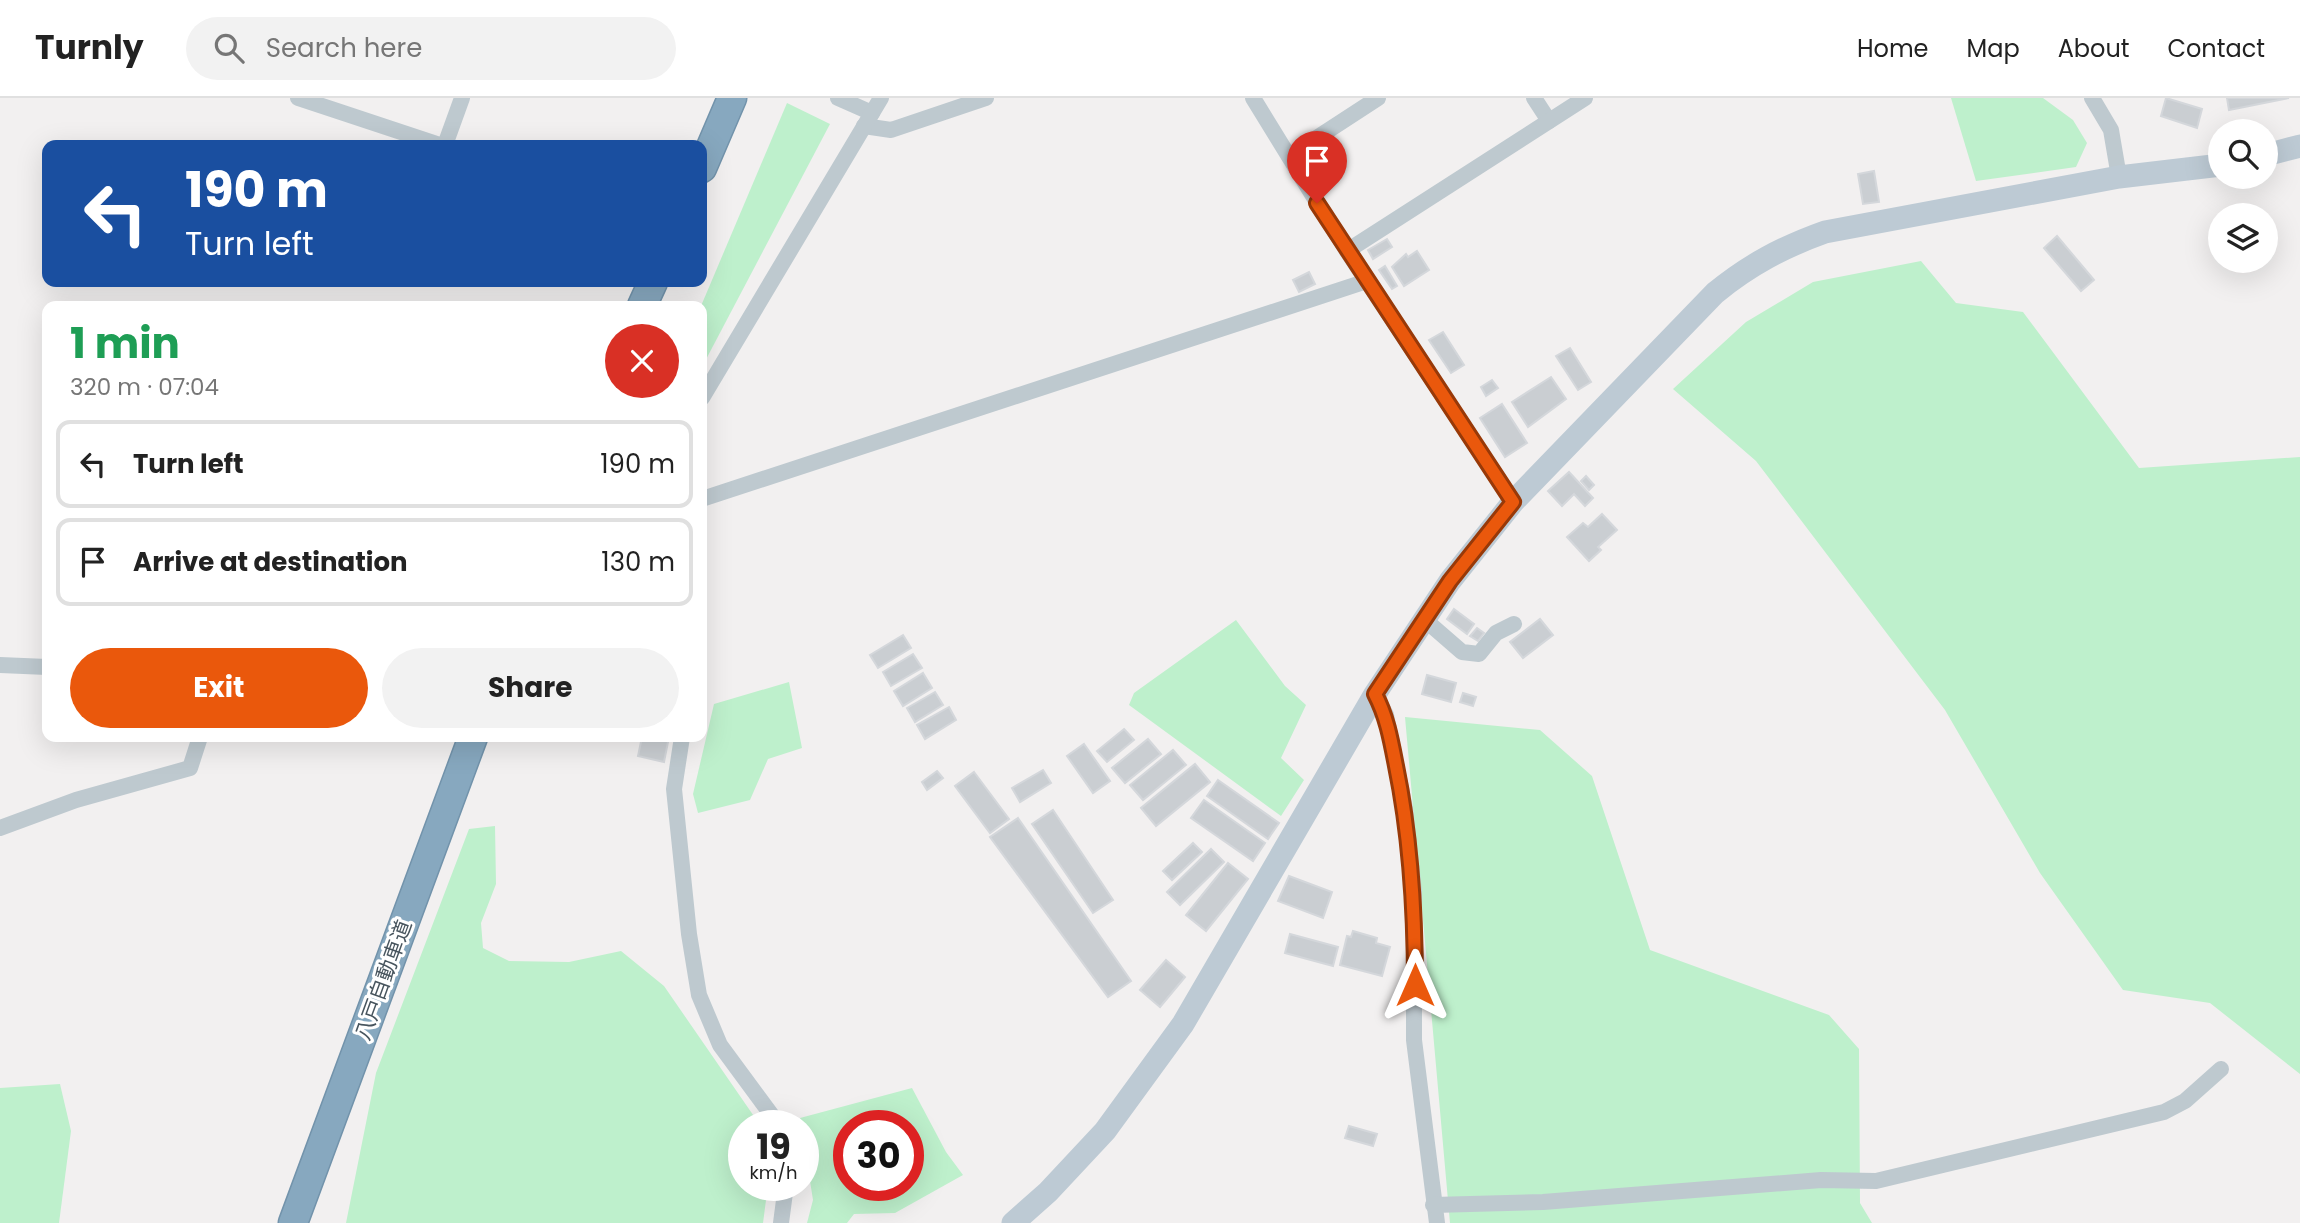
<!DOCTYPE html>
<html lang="en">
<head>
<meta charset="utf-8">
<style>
	:root { --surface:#fff; --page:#f2f2f2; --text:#222; --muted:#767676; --line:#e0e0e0; --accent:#ea580c }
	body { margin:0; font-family:Poppins,"Noto Sans JP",sans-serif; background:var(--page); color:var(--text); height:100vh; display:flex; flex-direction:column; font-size:26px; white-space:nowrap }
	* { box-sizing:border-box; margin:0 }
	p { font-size:23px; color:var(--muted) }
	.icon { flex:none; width:38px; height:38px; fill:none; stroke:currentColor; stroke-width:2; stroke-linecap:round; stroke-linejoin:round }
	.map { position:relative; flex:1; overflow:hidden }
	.side { position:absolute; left:42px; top:203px; width:665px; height:441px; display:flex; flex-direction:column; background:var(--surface); border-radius:14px; box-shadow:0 7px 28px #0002 }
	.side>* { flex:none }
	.hud { position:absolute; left:42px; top:42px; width:665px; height:147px; border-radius:14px; box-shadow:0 7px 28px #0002; background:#1a4fa0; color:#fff; overflow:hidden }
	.buttons { position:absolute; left:2208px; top:21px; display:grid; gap:14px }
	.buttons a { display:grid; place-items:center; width:70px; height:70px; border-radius:50%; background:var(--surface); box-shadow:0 7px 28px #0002; font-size:35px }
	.speed { position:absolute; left:728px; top:1012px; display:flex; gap:14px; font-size:35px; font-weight:700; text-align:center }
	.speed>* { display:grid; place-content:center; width:91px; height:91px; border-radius:50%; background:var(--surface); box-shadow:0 7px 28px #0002; line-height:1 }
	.speed small { font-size:18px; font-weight:400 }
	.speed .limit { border:10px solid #d22; background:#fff; color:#111 }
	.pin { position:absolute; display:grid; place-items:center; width:60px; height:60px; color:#fff; margin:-72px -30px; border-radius:50% 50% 50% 0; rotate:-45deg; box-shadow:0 0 7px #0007 }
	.pin .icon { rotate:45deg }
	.me { position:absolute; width:77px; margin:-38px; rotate:0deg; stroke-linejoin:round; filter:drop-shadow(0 0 5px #0008) }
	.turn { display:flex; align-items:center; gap:24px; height:147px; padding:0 28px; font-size:32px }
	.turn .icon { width:91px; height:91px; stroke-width:2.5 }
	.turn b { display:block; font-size:49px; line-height:60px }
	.round { display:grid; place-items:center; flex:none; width:74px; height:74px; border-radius:37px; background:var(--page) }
	.head { display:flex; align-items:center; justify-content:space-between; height:119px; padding:0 28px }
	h1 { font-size:42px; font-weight:700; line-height:52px; color:#1e9e55 }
	.primary-button { display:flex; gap:14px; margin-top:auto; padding:14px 28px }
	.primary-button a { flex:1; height:80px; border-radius:42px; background:var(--accent); color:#fff; font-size:28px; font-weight:700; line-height:80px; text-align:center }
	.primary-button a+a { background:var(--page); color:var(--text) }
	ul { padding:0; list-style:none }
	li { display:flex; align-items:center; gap:21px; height:88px; margin:0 14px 10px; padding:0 14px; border:4px solid var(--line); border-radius:14px }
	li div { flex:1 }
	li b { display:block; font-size:26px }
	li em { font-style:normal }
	header { display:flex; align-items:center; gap:42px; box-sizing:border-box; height:98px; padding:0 35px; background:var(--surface); border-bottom:2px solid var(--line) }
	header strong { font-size:33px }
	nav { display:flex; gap:38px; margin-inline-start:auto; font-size:24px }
	.search { width:490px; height:63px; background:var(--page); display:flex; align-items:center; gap:18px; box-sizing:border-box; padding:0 24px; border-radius:38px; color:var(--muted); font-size:26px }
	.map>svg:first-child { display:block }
	.green { fill:#bef0cc; fill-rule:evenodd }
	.building { fill:#caced2; stroke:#d4d7db; stroke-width:2 }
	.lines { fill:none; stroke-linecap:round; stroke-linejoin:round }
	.highway-casing { stroke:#7293ab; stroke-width:31 }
	.street { stroke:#bec9cf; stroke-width:16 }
	.secondary { stroke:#bdcad4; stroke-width:23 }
	.highway { stroke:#87a8bf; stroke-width:28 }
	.route-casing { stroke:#983908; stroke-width:18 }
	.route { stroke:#ea580c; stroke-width:12 }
	.labels { text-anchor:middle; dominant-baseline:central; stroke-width:6; stroke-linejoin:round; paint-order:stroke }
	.street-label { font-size:21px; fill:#48555e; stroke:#fff }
</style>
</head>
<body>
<header>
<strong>Turnly</strong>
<div class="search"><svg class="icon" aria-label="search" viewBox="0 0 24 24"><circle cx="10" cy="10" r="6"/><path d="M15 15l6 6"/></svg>Search here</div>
<nav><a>Home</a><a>Map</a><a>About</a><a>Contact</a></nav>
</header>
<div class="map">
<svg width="2300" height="1125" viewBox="0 0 2300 1125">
	<rect width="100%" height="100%" fill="#f2f0f0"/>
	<g class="green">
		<polygon points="1951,0 2043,0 2073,22 2087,45 2076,69 1976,83"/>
		<polygon points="787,5 830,26 702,269 701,208"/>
		<polygon points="1921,163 1956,205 2023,214 2139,370 2300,359 2300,976 2210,905 2123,892 2040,775 1945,612 1756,363 1673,291 1746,224 1813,184"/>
		<polygon points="1236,522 1285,588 1306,607 1281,660 1304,682 1281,718 1129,607 1134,595"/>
		<polygon points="789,584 802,650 768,661 750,702 698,715 693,696 714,606"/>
		<polygon points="1405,619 1540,632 1592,678 1650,852 1829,917 1859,951 1860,1105 1872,1125 1450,1125"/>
		<polygon points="495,728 496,786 481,825 483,850 509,863 569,864 621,853 664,888 760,1027 744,1027 744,1087 768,1087 763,1125 346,1125 376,975 469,731"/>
		<polygon points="60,986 71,1033 59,1125 0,1125 0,990"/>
		<path d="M912 990 946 1054 963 1077 895 1115 854 1116 847 1125H807L813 1102 800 1020ZM849 1027H908V1087H849Z"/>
	</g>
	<g class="building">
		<polygon points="2166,0 2202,11 2197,30 2161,18"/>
		<polygon points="2227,0 2289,0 2229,12"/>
		<polygon points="1874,73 1879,104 1863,106 1858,76"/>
		<polygon points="2057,138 2094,182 2081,193 2044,150"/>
		<polygon points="1387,141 1392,149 1373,161 1368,152"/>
		<polygon points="1417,153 1429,172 1404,188 1392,169 1406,156 1408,159"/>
		<polygon points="1385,168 1397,188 1392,191 1379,172"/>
		<polygon points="1309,174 1315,186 1299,194 1293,182"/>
		<polygon points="1443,234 1464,267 1451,275 1429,242"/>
		<polygon points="1570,250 1591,284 1578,292 1556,258"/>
		<polygon points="1551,279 1566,301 1528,329 1512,304"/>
		<polygon points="1492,282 1498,290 1486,298 1481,289"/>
		<polygon points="1502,306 1527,345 1505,359 1480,320"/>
		<polygon points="1569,374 1593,400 1585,408 1574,396 1562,408 1548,393"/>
		<polygon points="1586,378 1594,387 1589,392 1581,383"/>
		<polygon points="1602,416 1617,432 1598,449 1601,452 1589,463 1567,439 1583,425 1588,429"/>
		<polygon points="1454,511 1474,526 1467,536 1447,521"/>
		<polygon points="1540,521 1553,537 1523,560 1510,544"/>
		<polygon points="1477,530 1484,535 1478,543 1470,538"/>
		<polygon points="903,537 911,550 878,570 870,557"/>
		<polygon points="913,556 922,570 891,588 883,574"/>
		<polygon points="923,575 932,590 903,608 894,593"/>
		<polygon points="1427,577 1456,585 1451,604 1422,596"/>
		<polygon points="935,594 943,607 915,624 907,610"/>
		<polygon points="1463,595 1476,599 1473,608 1460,604"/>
		<polygon points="949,609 956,622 925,641 917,627"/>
		<polygon points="1124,631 1134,642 1107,664 1097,653"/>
		<polygon points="642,639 669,639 664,664 638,658"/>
		<polygon points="1148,641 1161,656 1125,685 1112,670"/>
		<polygon points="1084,646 1110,683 1093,695 1067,658"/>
		<polygon points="1173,652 1186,667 1143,702 1130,687"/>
		<polygon points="1195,666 1210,684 1156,728 1141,710"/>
		<polygon points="1043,672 1051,685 1020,704 1012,690"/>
		<polygon points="937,673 943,680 927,692 922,684"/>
		<polygon points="974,674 1009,721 990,735 955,688"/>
		<polygon points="1218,682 1279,725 1268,741 1207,698"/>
		<polygon points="1204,702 1265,745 1253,763 1191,720"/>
		<polygon points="1053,712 1113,802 1093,815 1032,726"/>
		<polygon points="1018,720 1131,883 1108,899 990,739"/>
		<polygon points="1193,745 1202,754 1172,782 1163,773"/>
		<polygon points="1211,751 1224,764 1180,807 1167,794"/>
		<polygon points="1228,765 1248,781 1206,833 1186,817"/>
		<polygon points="1289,778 1332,794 1323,820 1278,803"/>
		<polygon points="1353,833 1377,840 1376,845 1390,849 1382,878 1340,867 1347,838 1351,839"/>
		<polygon points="1290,836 1338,849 1333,868 1285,855"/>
		<polygon points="1166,862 1185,879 1160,909 1140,892"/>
		<polygon points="1349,1028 1377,1036 1373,1048 1345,1040"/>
	</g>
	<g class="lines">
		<defs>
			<g id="highway">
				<polyline points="702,70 732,0"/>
				<polyline points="642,208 653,184"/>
				<polyline points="293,1125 473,639"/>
			</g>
		</defs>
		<use href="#highway" class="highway-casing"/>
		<g class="street">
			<polyline points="298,0 440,47"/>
			<polyline points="838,0 872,15"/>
			<polyline points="1253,0 1347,153 1513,404"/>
			<polyline points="1534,0 1549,23"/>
			<polyline points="2092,0 2111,32 2119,79"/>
			<polyline points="864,28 891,32 986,0"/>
			<polyline points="445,47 462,0"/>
			<polyline points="1289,58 1378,0"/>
			<polyline points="1347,153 1585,0"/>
			<polyline points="702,300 881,0"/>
			<polyline points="702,401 1367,183"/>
			<polyline points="1424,521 1462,554 1479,556 1496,535 1514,526"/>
			<polyline points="0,567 47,569"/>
			<polyline points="1375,596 1386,617 1405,710 1414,794 1414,942 1437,1125"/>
			<polyline points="682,639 674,691 689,836 699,897 720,947 779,1027"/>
			<polyline points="0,730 76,702 190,670 200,639"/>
			<polyline points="1433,1107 1543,1104 1821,1082 1876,1083 2164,1014 2185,1003 2221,971"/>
			<polyline points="781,1125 786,1087"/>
		</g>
		<g class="secondary">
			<polyline points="2266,57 2300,48"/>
			<path d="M1013 1125 1048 1094 1105 1033 1183 926 1375 596 1450 483 1513 404 1715 195C1749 167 1783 149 1825 134L2119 79 2221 67"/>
		</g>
		<use href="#highway" class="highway"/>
	</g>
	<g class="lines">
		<defs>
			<path id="route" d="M1317 105 1513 404 1450 483 1375 596C1387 619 1391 642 1396 668 1411 741 1415 812 1415 887"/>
		</defs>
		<use href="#route" class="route-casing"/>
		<use href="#route" class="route"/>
	</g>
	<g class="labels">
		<g class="street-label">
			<text transform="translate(383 882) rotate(-70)">八戸自動車道</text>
		</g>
	</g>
</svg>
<div class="buttons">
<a><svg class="icon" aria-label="search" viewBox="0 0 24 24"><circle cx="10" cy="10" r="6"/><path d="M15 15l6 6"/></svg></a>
<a><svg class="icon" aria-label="layers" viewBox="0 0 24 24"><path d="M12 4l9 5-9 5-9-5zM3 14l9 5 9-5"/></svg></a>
</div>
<div class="speed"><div>19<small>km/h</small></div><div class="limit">30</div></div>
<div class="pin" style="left:1317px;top:105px;background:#d93025"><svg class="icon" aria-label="arrive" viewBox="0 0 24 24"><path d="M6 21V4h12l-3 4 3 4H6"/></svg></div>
<svg class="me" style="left:1415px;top:887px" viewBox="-20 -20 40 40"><path d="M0-17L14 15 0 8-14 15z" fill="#ea580c" stroke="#fff" stroke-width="4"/></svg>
<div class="hud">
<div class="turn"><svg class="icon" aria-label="left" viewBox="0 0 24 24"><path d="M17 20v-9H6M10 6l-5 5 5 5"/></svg><div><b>190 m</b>Turn left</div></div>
</div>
<section class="side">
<div class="head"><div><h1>1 min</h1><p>320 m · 07:04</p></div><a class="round" style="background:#d93025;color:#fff"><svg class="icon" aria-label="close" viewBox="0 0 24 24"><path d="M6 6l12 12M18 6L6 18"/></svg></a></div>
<ul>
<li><svg class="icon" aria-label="left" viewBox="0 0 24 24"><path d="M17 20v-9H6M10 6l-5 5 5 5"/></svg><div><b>Turn left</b></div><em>190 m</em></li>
<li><svg class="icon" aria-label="arrive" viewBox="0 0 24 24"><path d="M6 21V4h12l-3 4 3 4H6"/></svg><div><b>Arrive at destination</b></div><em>130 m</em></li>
</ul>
<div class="primary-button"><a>Exit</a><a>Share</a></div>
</section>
</div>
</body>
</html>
